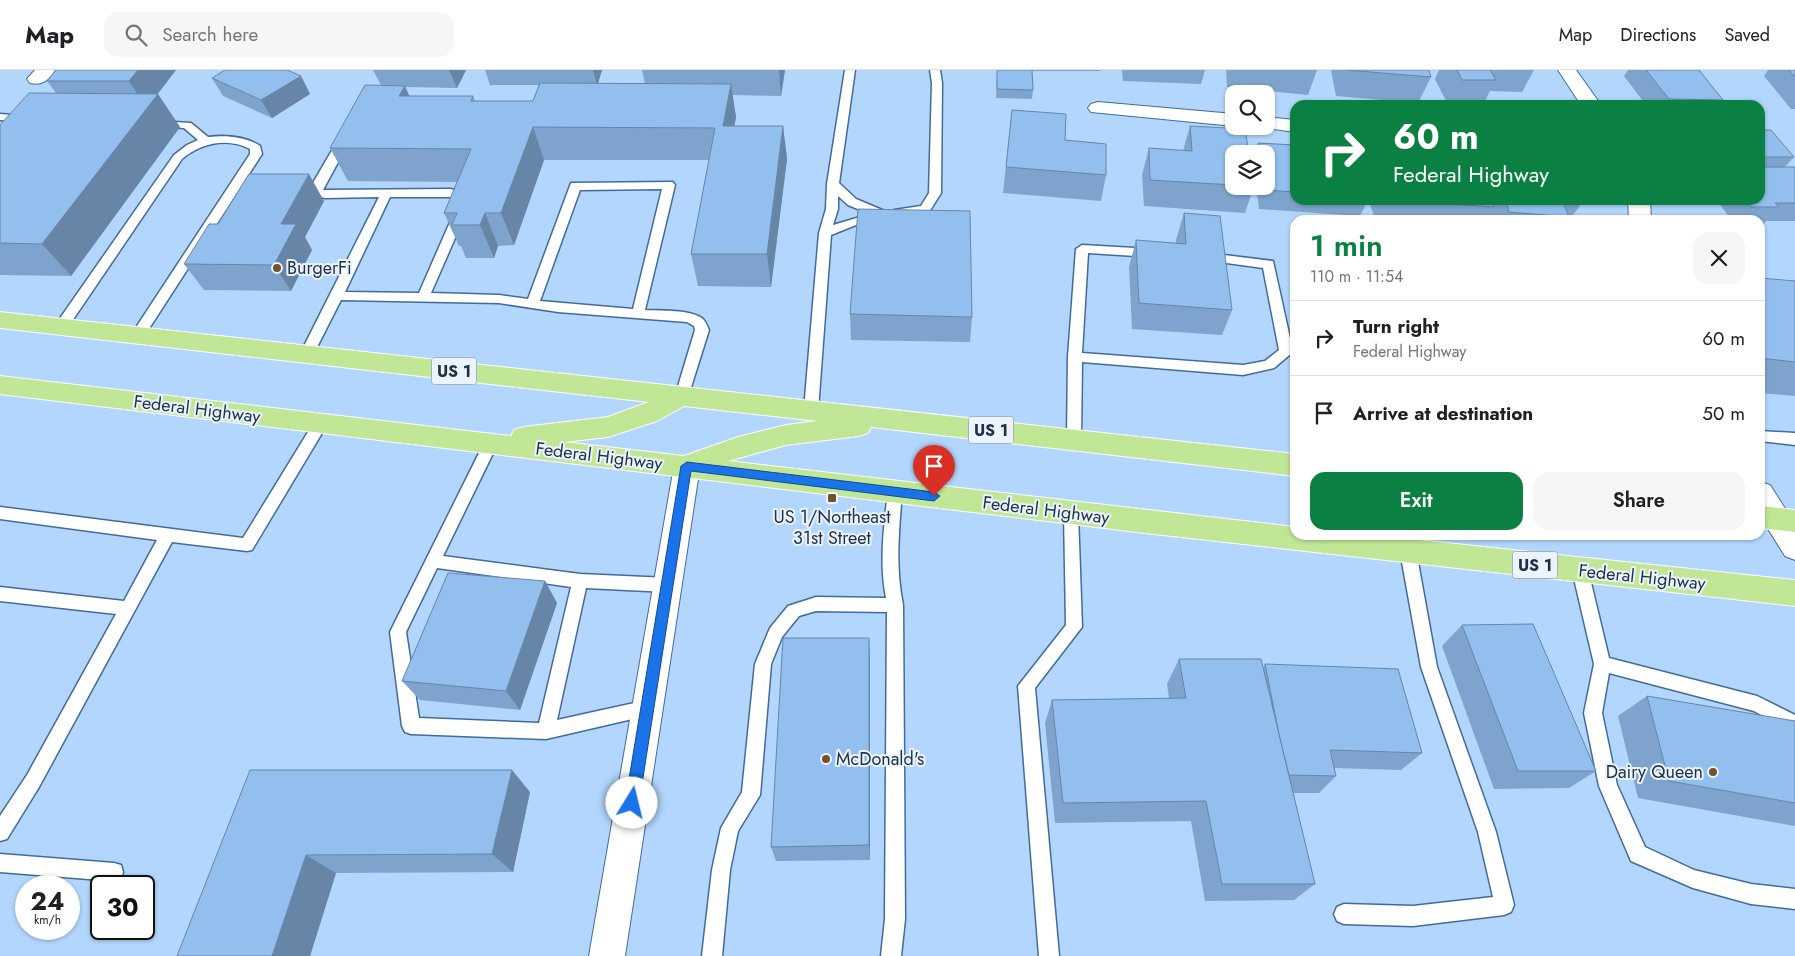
<!DOCTYPE html>
<html lang="en">
<head>
<meta charset="utf-8">
<style>
	:root { --surface:#fff; --page:#f6f6f6; --text:#202124; --muted:#757577; --line:#e0e0e0; --accent:#0b8043 }
	body { margin:0; font-family:Jost,sans-serif; background:var(--page); color:var(--text); height:100vh; display:flex; flex-direction:column; font-size:19px; white-space:nowrap }
	* { box-sizing:border-box; margin:0 }
	p { font-size:16px; color:var(--muted) }
	.icon { flex:none; width:28px; height:28px; fill:none; stroke:currentColor; stroke-width:2; stroke-linecap:round; stroke-linejoin:round }
	.map { position:relative; flex:1; overflow:hidden }
	.drawer { position:absolute; left:1290px; top:145px; width:475px; height:325px; display:flex; flex-direction:column; background:var(--surface); border-radius:15px; box-shadow:0 1px 4px #0004 }
	.drawer>* { flex:none }
	.top-card { position:absolute; left:1290px; top:30px; width:475px; height:105px; border-radius:15px; box-shadow:0 1px 4px #0004; background:#0b8043; color:#fff; overflow:hidden }
	.controls { position:absolute; left:1225px; top:15px; display:grid; gap:10px }
	.controls a { display:grid; place-items:center; width:50px; height:50px; border-radius:10px; background:var(--surface); box-shadow:0 1px 4px #0004; font-size:25px }
	.speed { position:absolute; left:15px; top:805px; display:flex; gap:10px; font-size:25px; font-weight:700; text-align:center }
	.speed>* { display:grid; place-content:center; width:65px; height:65px; border-radius:50%; background:var(--surface); box-shadow:0 1px 4px #0004; line-height:1 }
	.speed small { font-size:12px; font-weight:400 }
	.speed .limit { border:2px solid #111; border-radius:8px; background:#fff; color:#111 }
	.pin { position:absolute; display:grid; place-items:center; width:42px; height:42px; color:#fff; margin:-51px -21px; border-radius:50% 50% 50% 0; rotate:-45deg; box-shadow:0 0 5px #0007 }
	.pin .icon { rotate:45deg }
	.me { position:absolute; width:55px; margin:-28px; rotate:9deg; stroke-linejoin:round; filter:drop-shadow(0 0 4px #0008) }
	.turn { display:flex; align-items:center; gap:18px; height:105px; padding:0 20px; font-size:22px }
	.turn .icon { width:65px; height:65px; stroke-width:2.5 }
	.turn b { display:block; font-size:35px; line-height:42px }
	.round { display:grid; place-items:center; flex:none; width:52px; height:52px; border-radius:15px; background:var(--page) }
	.headline { display:flex; align-items:center; justify-content:space-between; height:85px; padding:0 20px }
	h1 { font-size:30px; font-weight:600; line-height:38px; color:var(--accent) }
	.primary-button { display:flex; gap:10px; margin-top:auto; padding:10px 20px }
	.primary-button a { flex:1; height:58px; border-radius:15px; background:var(--accent); color:#fff; font-size:20px; font-weight:600; line-height:58px; text-align:center }
	.primary-button a+a { background:var(--page); color:var(--text) }
	ul { padding:0; list-style:none }
	li { display:flex; align-items:center; gap:15px; height:75px; padding:0 20px; border-top:1px solid var(--line) }
	li div { flex:1 }
	li b { display:block; font-size:19px }
	li em { font-style:normal }
	header { display:flex; align-items:center; gap:30px; box-sizing:border-box; height:70px; padding:0 25px; background:var(--surface); border-bottom:1px solid var(--line) }
	header strong { font-size:24px }
	nav { display:flex; gap:28px; margin-inline-start:auto; font-size:18px }
	.search { width:350px; height:45px; background:var(--page); display:flex; align-items:center; gap:12px; box-sizing:border-box; padding:0 18px; border-radius:15px; color:var(--muted); font-size:19px }
	.map>svg:first-child { display:block }
	.lines { fill:none; stroke-linecap:round; stroke-linejoin:round }
	.lane-casing { stroke:#426c97; stroke-width:3 }
	.street-casing { stroke:#426c97; stroke-width:2 }
	.primary-casing { stroke:#fff; stroke-width:2 }
	.lane { fill:#fff; fill-rule:evenodd }
	.street { fill:#fff; fill-rule:evenodd }
	.primary { fill:#c1e696; fill-rule:evenodd }
	.wall { fill:#7ea4cd }
	.shaded-wall { fill:#6786a7 }
	.building { fill:#93bfee; stroke:#6786a7 }
	.route { fill:#1a73e8; stroke:#114b97 }
	.poi-dot { fill:#735229; stroke:#ebf4fe; stroke-width:2 }
	.labels { text-anchor:middle; dominant-baseline:central; stroke-width:4; stroke-linejoin:round; paint-order:stroke }
	.shield { fill:#ebf4fe; stroke:#5c6c7c; stroke-width:1 }
	.shield-label { font-size:16px; font-weight:bold; fill:#1f3144 }
	.poi-label { font-size:18px; fill:#1f3144; stroke:#ebf4fe; text-anchor:start }
	.street-label { font-size:18px; fill:#1f3144; stroke:#ebf4fe }
</style>
</head>
<body>
<header>
<strong>Map</strong>
<div class="search"><svg class="icon" aria-label="search" viewBox="0 0 24 24"><circle cx="10" cy="10" r="6"/><path d="M15 15l6 6"/></svg>Search here</div>
<nav><a>Map</a><a>Directions</a><a>Saved</a></nav>
</header>
<div class="map">
<svg width="1795" height="886" viewBox="0 0 1795 886">
	<rect width="100%" height="100%" fill="#b2d6fd"/>
	<g class="lines">
		<defs>
			<g id="lane">
				<path d="M845 0H855L839 113 856 129 887 142 889 145 887 148 856 155 831 165 818 340 816 344 811 345 806 344 804 340 819 163 826 139 827 114ZM838 126 848 135 870 144 833 155 838 139Z"/>
				<polygon points="930,0 940,0 942,13 941,123 929,142 898,147 894,146 892,143 894,140 921,136 929,123 932,13"/>
				<polygon points="0,44 26,46 31,49 26,52 0,50"/>
				<path d="M158 51 191 53 208 67C225 65 245 66 260 76L262 84 143 268H133L131 265 250 84V79C228 67 200 73 182 89L66 260H56L54 257 56 254 174 85 187 75 198 70 184 58 154 56 153 54 154 52Z"/>
				<path d="M344 67 350 70 323 120 450 119 465 122C470 130 468 135 466 143L431 223 499 225 528 229 571 113 673 112 675 115 645 240C660 241 691 239 703 249 706 252 707 256 709 260L687 330 682 331 677 330 675 326 695 260 694 256 687 252 558 242 499 233 341 230 312 287H302L300 284 379 127 325 128 314 125 310 118 338 70ZM662 119 633 239 540 231 580 120ZM390 127H450L456 128 454 143 419 223 345 222Z"/>
				<polygon points="1082,175 1152,179 1158,183 1152,187 1088,183 1082,283 1243,295 1265,291 1279,280 1263,198 1212,191 1210,188 1216,184 1273,191 1293,282 1274,298 1243,305 1082,292 1081,370 1079,374 1074,376 1069,374 1067,370 1068,287 1076,179"/>
				<polygon points="321,348 326,349 328,353 252,480 247,481 172,472 39,717 7,769 0,771 0,746 27,705 116,544 0,531 0,517 124,531 157,470 0,449 0,437 243,468 316,349"/>
				<polygon points="1760,361 1795,363 1795,375 1760,371"/>
				<path d="M491 367 496 369 498 373 443 486 580 504 668 508 674 510 676 515 674 520 668 522 586 518 557 650 648 630 654 632 657 638 654 644 546 669 411 664 405 662 402 656 390 562 484 373 486 369ZM437 498 571 517 539 653 419 648 406 562Z"/>
				<path d="M895 415 900 417 902 421C899 462 895 495 903 535L905 849 901 886H881L885 849 887 542 816 541 799 546 782 567 771 594 760 725 738 761 730 800 722 886H702L712 800 721 758 742 722 755 594 770 558 788 536 816 527 886 528C879 492 884 457 888 421L890 417Z"/>
				<polygon points="1071,437 1076,439 1078,443 1082,557 1035,618 1059,886 1039,886 1018,616 1066,555 1064,443 1066,439"/>
				<polygon points="1408,475 1413,476 1416,481 1437,597 1496,762 1514,835 1511,842 1504,845 1413,856 1344,854 1337,851 1334,844 1337,837 1344,834 1413,836 1493,827 1478,762 1421,597 1400,481 1403,476"/>
				<polygon points="1580,493 1586,495 1588,500 1609,588 1757,626 1795,645 1795,663 1754,641 1609,603 1602,643 1617,715 1645,777 1694,800 1751,814 1795,819 1795,839 1751,834 1693,818 1631,791 1599,716 1584,643 1594,594 1572,500 1574,495"/>
				<polygon points="0,784 114,793 121,795 123,802 121,809 114,811 0,802"/>
			</g>
			<g id="street">
				<path d="M35 0H55C49 10 42 16 30 13L27 9Z"/>
				<polygon points="1558,0 1576,0 1601,35 1581,35"/>
				<polygon points="1098,32 1234,44 1234,56 1091,42 1088,38 1091,34"/>
				<polygon points="1266,47 1295,50 1295,62 1259,57 1266,56"/>
				<polygon points="1628,130 1650,130 1651,150 1629,150"/>
				<polygon points="687,385 696,389 700,396 625,886 589,886 674,396 678,389"/>
				<polygon points="1760,412 1770,415 1795,454 1795,490 1785,486 1760,446"/>
			</g>
			<g id="primary">
				<path d="M0 242 1295 384V406L871 357 868 363 859 366 786 375 728 391 1295 457V465H1372L1795 510V536L1145 463 0 324V306L511 366 514 360 523 357 608 347 649 332 0 258ZM684 336 817 351 786 355 738 367 684 386 564 372 608 367 657 351Z"/>
				<polygon points="1760,436 1795,440 1795,462 1760,458"/>
			</g>
		</defs>
		<use href="#lane" class="lane-casing"/>
		<use href="#street" class="street-casing"/>
		<use href="#primary" class="primary-casing"/>
		<use href="#lane" class="lane"/>
		<use href="#street" class="street"/>
		<use href="#primary" class="primary"/>
	</g>
	<g class="wall">
		<polygon points="56,0 176,0 157,24 180,57 71,206 0,205 0,55 56,23 47,11"/>
		<polygon points="373,0 466,0 457,18 405,17 409,26 473,26 475,31 533,31 539,15 490,15 485,0 602,0 598,13 645,14 642,0 785,0 781,26 732,25 736,47 734,56 783,56 787,89 771,217 698,216 691,184 709,90 544,90 514,175 498,176 494,188 466,188 461,176 459,176 444,143 457,112 348,111 330,78 381,15"/>
		<polygon points="997,0 1101,0 1100,1 1032,1 1033,20 1032,29 996,28"/>
		<polygon points="1122,0 1205,0 1201,14 1123,11"/>
		<polygon points="1226,0 1317,0 1308,25 1227,17"/>
		<polygon points="1331,0 1429,0 1431,7 1418,33 1336,26"/>
		<polygon points="1439,0 1534,0 1522,22 1490,21 1483,35 1448,35 1435,9"/>
		<polygon points="1628,0 1699,0 1723,30 1719,35 1646,35 1624,6"/>
		<polygon points="1768,0 1795,0 1795,39 1791,39 1764,6"/>
		<polygon points="301,6 310,24 272,48 223,26 212,8"/>
		<polygon points="1012,40 1065,70 1106,105 1101,131 1003,123"/>
		<polygon points="1190,56 1234,84 1234,116 1254,116 1245,143 1144,136 1142,105 1149,78 1183,81"/>
		<polygon points="1760,60 1794,87 1785,97 1795,97 1795,151 1766,151 1762,156 1760,156 1760,150 1731,150 1717,130 1760,130"/>
		<polygon points="1258,73 1295,75 1295,130 1368,130 1360,146 1259,139 1256,116 1266,116 1266,84 1255,84"/>
		<polygon points="1369,130 1584,130 1573,145 1568,145 1569,147 1566,150 1488,150 1487,148 1486,150 1375,150"/>
		<polygon points="324,131 305,167 312,180 291,221 204,220 184,194 218,154"/>
		<polygon points="1184,143 1232,240 1222,265 1132,259 1129,197 1136,170 1176,173 1176,170"/>
		<polygon points="1760,208 1795,211 1795,326 1760,323"/>
		<polygon points="850,244 972,247 970,272 851,270"/>
		<polygon points="545,511 557,533 520,640 420,630 402,611"/>
		<polygon points="1462,555 1596,701 1569,718 1494,719 1442,576"/>
		<polygon points="870,588 870,790 776,791 771,777"/>
		<polygon points="1179,589 1263,598 1265,594 1422,683 1401,700 1334,698 1336,706 1319,723 1293,723 1315,814 1294,830 1205,831 1191,751 1055,753 1045,653 1052,630 1169,628 1167,614"/>
		<polygon points="1647,626 1795,651 1795,756 1638,728 1618,646"/>
		<polygon points="250,700 530,722 513,802 336,803 310,886"/>
	</g>
	<g class="shaded-wall">
		<polygon points="138,0 176,0 147,38 129,11"/>
		<polygon points="449,0 466,0 457,18"/>
		<polygon points="593,0 602,0 597,16"/>
		<polygon points="779,0 785,0 781,26"/>
		<polygon points="301,6 310,24 272,48 261,30"/>
		<polygon points="731,14 736,47 729,88 723,56"/>
		<polygon points="405,16 419,48 399,26"/>
		<polygon points="158,24 180,57 71,206 42,174"/>
		<polygon points="783,56 787,89 771,217 767,184"/>
		<polygon points="533,57 544,90 514,175 501,143"/>
		<polygon points="309,104 324,131 305,167 312,180 291,221 274,195 281,154"/>
		<polygon points="485,143 498,176 494,188 480,155"/>
		<polygon points="545,511 557,533 520,640 506,621"/>
		<polygon points="869,568 870,588 870,790 869,775"/>
		<polygon points="512,700 530,722 513,802 492,784"/>
		<polygon points="306,785 336,803 310,886 272,886"/>
	</g>
	<g class="building">
		<polygon points="56,0 138,0 129,11 47,11"/>
		<polygon points="225,0 287,0 301,6 261,30 212,8"/>
		<polygon points="997,0 1032,0 1033,20 997,19"/>
		<polygon points="1346,0 1429,0 1431,7"/>
		<polygon points="1457,0 1490,0 1496,10 1462,10"/>
		<polygon points="1646,0 1699,0 1723,30 1669,29"/>
		<polygon points="1789,0 1795,0 1795,7"/>
		<polygon points="540,13 731,14 723,56 783,56 767,184 691,184 715,58 533,57 501,143 485,143 480,155 452,155 457,143 444,143 471,79 330,78 365,15 405,16 399,26 473,26 471,31 533,31"/>
		<polygon points="29,23 158,24 42,174 0,173 0,55"/>
		<polygon points="1012,40 1066,44 1065,70 1106,74 1106,105 1006,97"/>
		<polygon points="1190,56 1245,59 1249,84 1234,84 1234,115 1150,110 1149,78 1192,81"/>
		<polygon points="1760,60 1771,60 1794,87 1760,87"/>
		<polygon points="1258,73 1295,75 1295,122 1266,120 1265,116 1266,116 1266,84 1260,84"/>
		<polygon points="1760,97 1795,97 1795,133 1775,133 1779,137 1751,137 1746,130 1760,130"/>
		<polygon points="249,104 309,104 281,154 296,154 274,195 184,194 209,154 218,154"/>
		<polygon points="1389,130 1491,130 1494,137 1390,130"/>
		<polygon points="1506,130 1562,130 1569,147 1509,142"/>
		<polygon points="858,139 970,141 972,247 850,244"/>
		<polygon points="1184,143 1220,146 1232,240 1139,233 1136,170 1186,174"/>
		<polygon points="1760,208 1795,211 1795,292 1760,288"/>
		<polygon points="448,503 545,511 506,621 402,611"/>
		<polygon points="1533,554 1596,701 1518,701 1462,555"/>
		<polygon points="783,568 869,568 869,775 771,777"/>
		<polygon points="1179,589 1261,589 1315,814 1222,814 1206,731 1063,733 1052,630 1186,628"/>
		<polygon points="1265,594 1398,599 1422,683 1330,680 1336,706 1289,705 1279,664"/>
		<polygon points="1647,626 1795,651 1795,733 1669,711"/>
		<polygon points="250,700 512,700 492,784 306,785 272,886 177,886"/>
	</g>
	<polygon class="route" points="687,392 934,422 940,426 934,431 691,401 639,733 637,738 632,740 627,738 625,733 681,396"/>
	<g class="poi-dot">
		<circle cx="277" cy="198" r="5"/>
		<rect x="827" y="423" width="10" height="10" rx="2.5"/>
		<circle cx="826" cy="689" r="5"/>
		<circle cx="1713" cy="702" r="5"/>
	</g>
	<g class="labels">
		<g class="shield">
			<rect x="431.5" y="287.5" width="45" height="27" rx="4"/>
			<rect x="968.5" y="346.5" width="45" height="27" rx="4"/>
			<rect x="1512.5" y="481.5" width="45" height="27" rx="4"/>
		</g>
		<g class="shield-label">
			<text x="454" y="301">US 1</text>
			<text x="991" y="360">US 1</text>
			<text x="1535" y="495">US 1</text>
		</g>
		<g class="poi-label">
			<text x="287" y="198">BurgerFi</text>
			<text x="832" y="447" text-anchor="middle">US 1/Northeast<tspan x="832" dy="21">31st Street</tspan></text>
			<text x="836" y="689">McDonald's</text>
			<text x="1703" y="702" text-anchor="end">Dairy Queen</text>
		</g>
		<g class="street-label">
			<text transform="translate(197 339) rotate(7)">Federal Highway</text>
			<text transform="translate(599 386) rotate(7)">Federal Highway</text>
			<text transform="translate(1046 440) rotate(7)">Federal Highway</text>
			<text transform="translate(1642 507) rotate(6)">Federal Highway</text>
		</g>
	</g>
</svg>
<div class="controls">
<a><svg class="icon" aria-label="search" viewBox="0 0 24 24"><circle cx="10" cy="10" r="6"/><path d="M15 15l6 6"/></svg></a>
<a><svg class="icon" aria-label="layers" viewBox="0 0 24 24"><path d="M12 4l9 5-9 5-9-5zM3 14l9 5 9-5"/></svg></a>
</div>
<div class="speed"><div>24<small>km/h</small></div><div class="limit">30</div></div>
<div class="pin" style="left:934px;top:426px;background:#d93025"><svg class="icon" aria-label="arrive" viewBox="0 0 24 24"><path d="M6 21V4h12l-3 4 3 4H6"/></svg></div>
<svg class="me" style="left:632px;top:733px" viewBox="-20 -20 40 40"><circle r="19" fill="#fff"/><path d="M0-13L10 11 0 6-10 11z" fill="#1a73e8"/></svg>
<div class="top-card">
<div class="turn"><svg class="icon" aria-label="right" viewBox="0 0 24 24"><path d="M7 20v-9h11M14 6l5 5-5 5"/></svg><div><b>60 m</b>Federal Highway</div></div>
</div>
<section class="drawer">
<div class="headline"><div><h1>1 min</h1><p>110 m · 11:54</p></div><a class="round"><svg class="icon" aria-label="close" viewBox="0 0 24 24"><path d="M6 6l12 12M18 6L6 18"/></svg></a></div>
<ul>
<li><svg class="icon" aria-label="right" viewBox="0 0 24 24"><path d="M7 20v-9h11M14 6l5 5-5 5"/></svg><div><b>Turn right</b><p>Federal Highway</p></div><em>60 m</em></li>
<li><svg class="icon" aria-label="arrive" viewBox="0 0 24 24"><path d="M6 21V4h12l-3 4 3 4H6"/></svg><div><b>Arrive at destination</b></div><em>50 m</em></li>
</ul>
<div class="primary-button"><a>Exit</a><a>Share</a></div>
</section>
</div>
</body>
</html>
